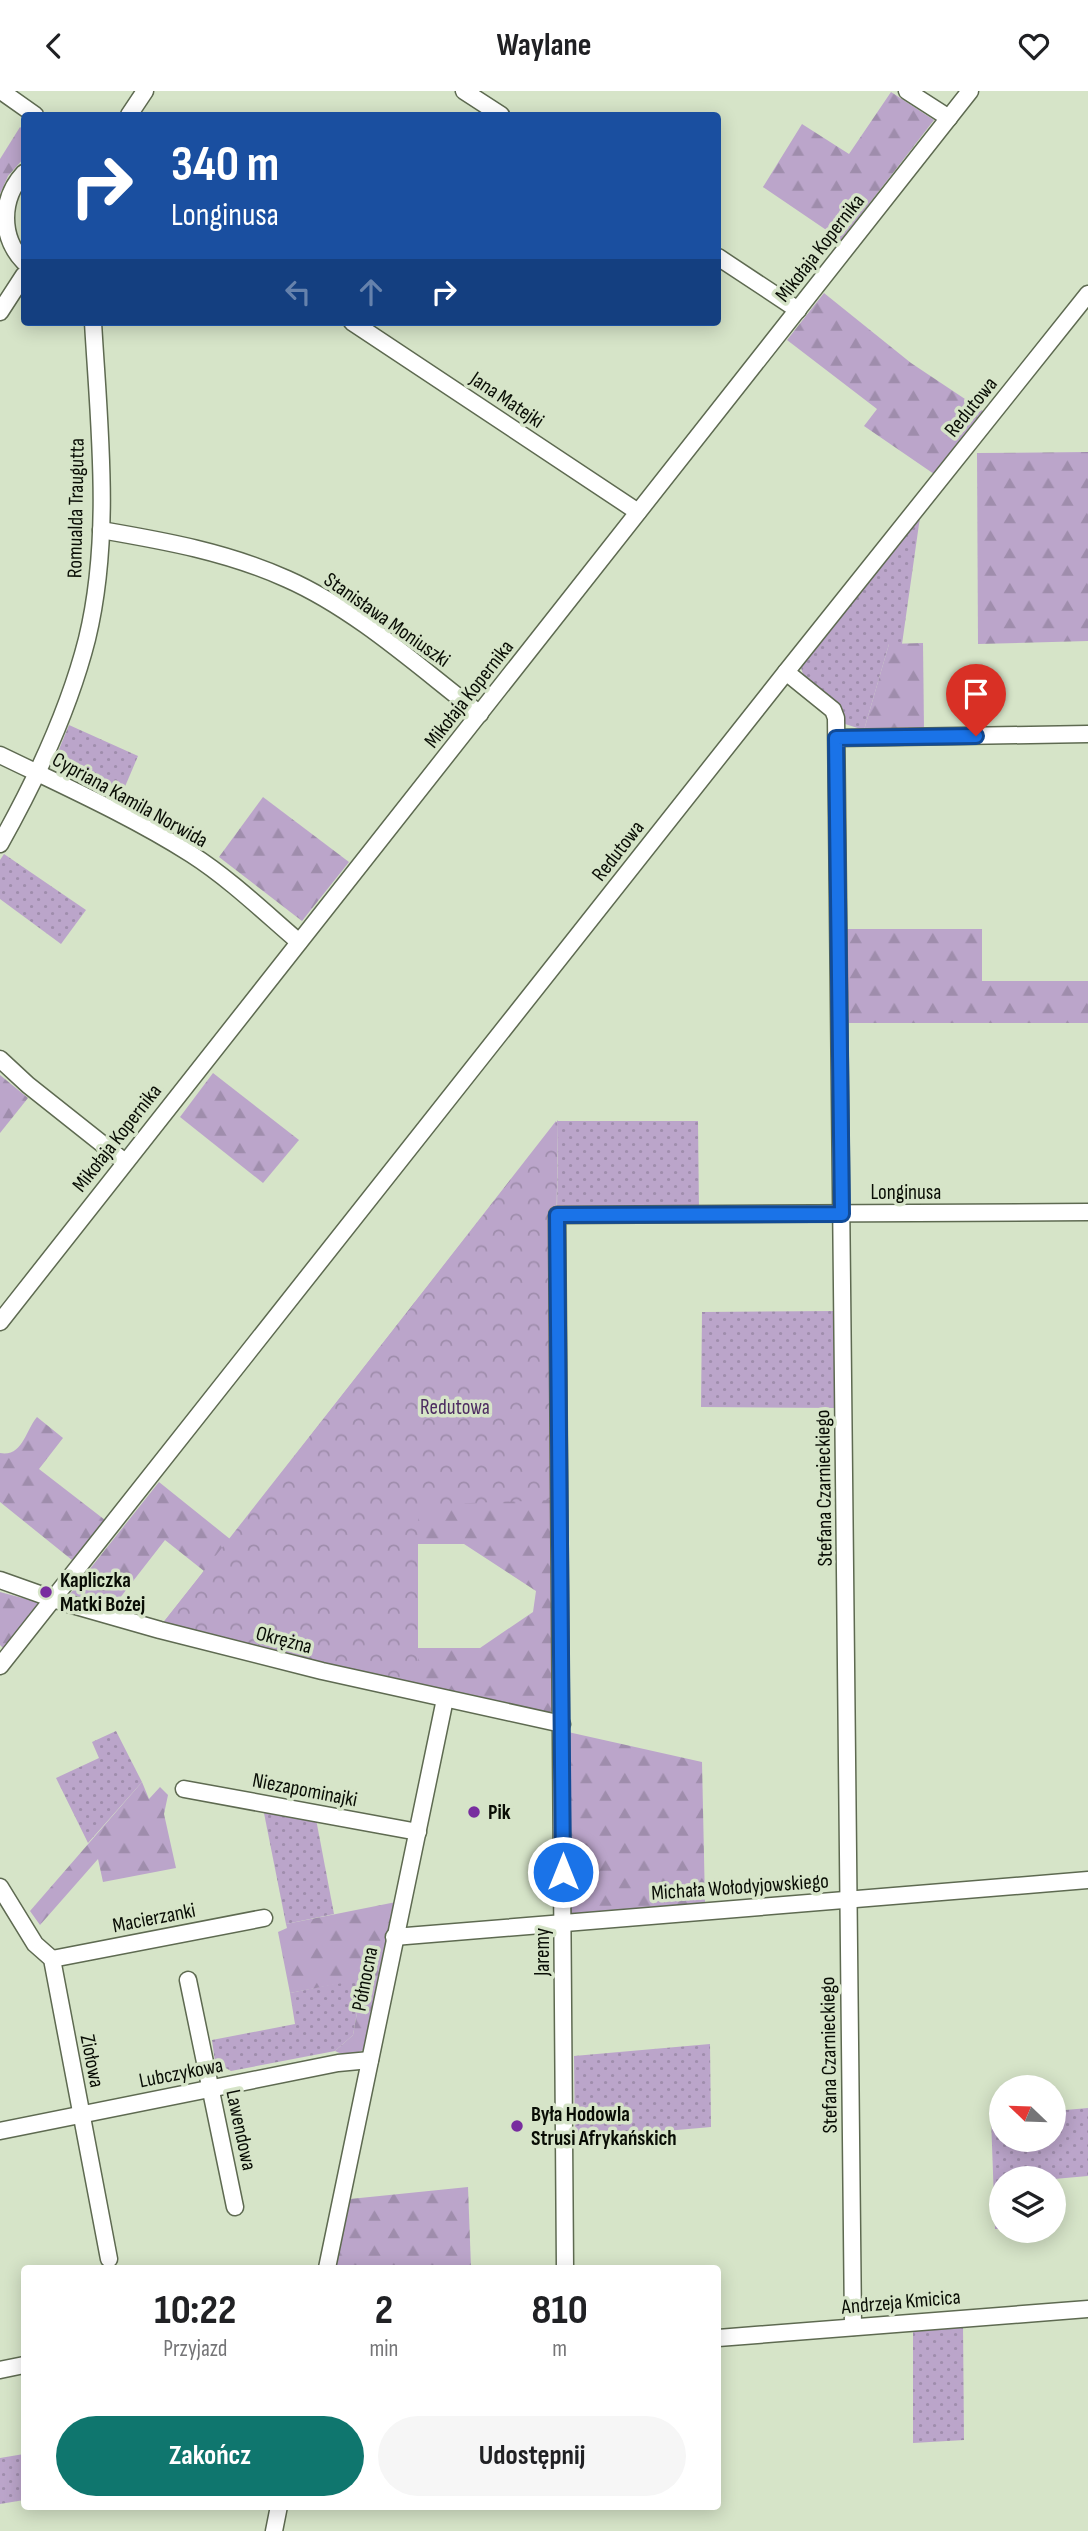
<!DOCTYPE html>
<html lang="pl">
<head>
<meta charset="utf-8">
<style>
	:root { --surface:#fff; --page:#f6f6f6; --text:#202124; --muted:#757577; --accent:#0f766e }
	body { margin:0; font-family:"Sofia Sans Condensed",sans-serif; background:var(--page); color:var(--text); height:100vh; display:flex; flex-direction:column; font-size:26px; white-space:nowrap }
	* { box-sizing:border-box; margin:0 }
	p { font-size:23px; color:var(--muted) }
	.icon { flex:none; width:38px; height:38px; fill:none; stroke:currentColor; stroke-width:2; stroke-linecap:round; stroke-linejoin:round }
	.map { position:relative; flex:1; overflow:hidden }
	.side { position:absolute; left:21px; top:2174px; width:700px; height:245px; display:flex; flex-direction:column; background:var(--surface); border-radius:7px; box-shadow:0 4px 18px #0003 }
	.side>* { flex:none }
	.guide { position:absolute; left:21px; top:21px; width:700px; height:214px; border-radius:7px; box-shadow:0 4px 18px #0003; background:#1a4fa0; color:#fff; overflow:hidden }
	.needle { width:46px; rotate:293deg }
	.controls { position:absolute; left:989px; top:1984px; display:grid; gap:14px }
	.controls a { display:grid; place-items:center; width:77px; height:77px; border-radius:50%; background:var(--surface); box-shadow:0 4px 18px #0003; font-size:35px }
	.pin { position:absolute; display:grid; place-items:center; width:60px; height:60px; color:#fff; margin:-72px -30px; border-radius:50% 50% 50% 0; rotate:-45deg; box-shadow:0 0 7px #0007 }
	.pin .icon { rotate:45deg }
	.me { position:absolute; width:77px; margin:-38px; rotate:0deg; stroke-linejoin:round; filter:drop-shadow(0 0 5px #0008) }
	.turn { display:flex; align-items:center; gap:24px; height:147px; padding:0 35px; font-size:32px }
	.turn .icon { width:91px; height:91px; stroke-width:2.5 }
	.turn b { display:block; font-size:49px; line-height:60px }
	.lanes { display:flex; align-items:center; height:66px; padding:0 35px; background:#0003; justify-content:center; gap:35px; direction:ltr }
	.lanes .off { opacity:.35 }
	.eta { display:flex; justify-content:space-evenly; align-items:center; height:119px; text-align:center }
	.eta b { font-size:42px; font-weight:700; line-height:49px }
	.button { display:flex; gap:14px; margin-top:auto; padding:14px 35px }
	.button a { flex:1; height:80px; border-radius:42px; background:var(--accent); color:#fff; font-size:28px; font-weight:700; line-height:80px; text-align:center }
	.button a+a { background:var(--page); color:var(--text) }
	header { display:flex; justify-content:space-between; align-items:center; height:91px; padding:0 35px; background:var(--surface); font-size:32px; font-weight:700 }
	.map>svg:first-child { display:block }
	.grass { fill:url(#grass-dots) }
	.forest { fill:url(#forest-firs); fill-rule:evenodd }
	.park { fill:url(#park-crowns) }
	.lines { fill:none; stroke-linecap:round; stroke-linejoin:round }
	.minor-casing { stroke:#5e6a51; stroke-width:19 }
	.minor { stroke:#fff; stroke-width:16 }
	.route-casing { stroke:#114b97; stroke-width:18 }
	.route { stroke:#1a73e8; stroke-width:12 }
	.poi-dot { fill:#782d9f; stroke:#d6e4c8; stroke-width:2.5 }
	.labels { text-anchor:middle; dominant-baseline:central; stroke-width:7; stroke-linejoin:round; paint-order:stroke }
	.street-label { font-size:21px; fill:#090d05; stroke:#d6e4c8 }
	.park-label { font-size:21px; fill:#4d2c60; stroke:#d6e4c8 }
	.poi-label { font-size:21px; font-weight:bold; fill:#090d05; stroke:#d6e4c8; text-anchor:start }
</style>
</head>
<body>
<header><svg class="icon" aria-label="back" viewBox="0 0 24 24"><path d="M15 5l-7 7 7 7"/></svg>Waylane<svg class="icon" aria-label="heart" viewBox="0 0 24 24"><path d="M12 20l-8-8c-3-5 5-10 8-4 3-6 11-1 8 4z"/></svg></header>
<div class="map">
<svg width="1088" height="2440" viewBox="0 0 1088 2440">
	<defs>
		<pattern id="grass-dots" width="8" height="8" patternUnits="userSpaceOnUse" patternTransform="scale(1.75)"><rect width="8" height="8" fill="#bba5ca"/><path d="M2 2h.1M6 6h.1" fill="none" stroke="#9f8dac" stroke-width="1.8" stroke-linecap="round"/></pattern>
		<pattern id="forest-firs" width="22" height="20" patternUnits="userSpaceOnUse" patternTransform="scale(1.75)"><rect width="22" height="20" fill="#bba5ca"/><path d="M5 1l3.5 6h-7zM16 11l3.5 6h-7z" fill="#9f8dac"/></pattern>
		<pattern id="park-crowns" width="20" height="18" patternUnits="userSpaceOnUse" patternTransform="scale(1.75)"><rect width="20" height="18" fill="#bba5ca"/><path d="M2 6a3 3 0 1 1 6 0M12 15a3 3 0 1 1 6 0" fill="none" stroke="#9f8dac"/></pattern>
	</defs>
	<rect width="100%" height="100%" fill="#d6e4c8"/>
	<g class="grass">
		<polygon points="920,426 902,553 889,553 864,639 845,633 838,617 804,586 801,577"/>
		<polygon points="69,634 138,665 121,705 53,673"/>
		<polygon points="4,763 86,819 61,853 0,808 0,769"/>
		<polygon points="558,1030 698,1030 699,1119 557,1120"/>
		<polygon points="836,1220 838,1317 701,1316 702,1221"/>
		<polygon points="116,1640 142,1691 88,1752 56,1687 99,1667 92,1651"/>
		<polygon points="263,1717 316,1728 334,1823 286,1833"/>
		<polygon points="363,1887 353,1944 335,1960 231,1980 215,1971 212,1949 295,1933 290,1902"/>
		<polygon points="710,1953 711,2036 575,2048 574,1965"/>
		<polygon points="1088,2017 1088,2085 1054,2088 1001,2088 1001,2138 995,2138 991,2026 1001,2025 1001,2049 1054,2049 1054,2020"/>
		<polygon points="963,2234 964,2349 913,2352 913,2238"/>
		<polygon points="24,2363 24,2409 0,2413 0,2367"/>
	</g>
	<g class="forest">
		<polygon points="891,1 934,29 841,149 763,96 802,33 849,63"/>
		<polygon points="20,36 24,39 24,67 8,85 0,103 0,68"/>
		<polygon points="824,202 911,272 983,320 934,383 864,335 877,318 787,249"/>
		<polygon points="1088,361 1088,550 978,553 977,362"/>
		<polygon points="923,552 924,638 864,639 889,553"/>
		<polygon points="263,706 349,771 302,830 219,766"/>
		<polygon points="846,838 982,838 982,890 1088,890 1088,932 849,932"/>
		<polygon points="213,982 299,1049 263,1092 180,1026"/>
		<polygon points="0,984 28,1007 0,1042"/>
		<path d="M556 1030 554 1617 547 1625 162 1533 204 1480 165 1449 109 1521 66 1508 159 1391 230 1448ZM416 1453H464L536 1500 533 1521 480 1557H417Z"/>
		<path d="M37 1326 63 1347 39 1378 105 1429 72 1469 0 1411V1362C23 1366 25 1340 37 1326Z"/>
		<polygon points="0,1501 41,1512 4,1558 0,1554"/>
		<polygon points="568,1641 702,1671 705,1812 569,1823"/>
		<polygon points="142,1691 149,1708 160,1696 168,1704 164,1723 176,1777 103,1791 98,1768 40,1834 30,1820"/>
		<path d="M396 1811 367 1957C356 1963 347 1966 335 1960L353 1944 363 1888 290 1902 278 1841 287 1837 286 1833Z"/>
		<polygon points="468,2096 471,2177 336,2177 350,2108"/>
	</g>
	<polygon class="park" points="558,1029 552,1409 418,1414 418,1596 159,1537"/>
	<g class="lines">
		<defs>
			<g id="minor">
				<polyline points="1,0 35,24"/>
				<polyline points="464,0 501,24"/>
				<polyline points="907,0 949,27"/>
				<polyline points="129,24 145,0"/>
				<path d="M24 82C0 108 0 146 24 171"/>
				<polyline points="718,166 798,219"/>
				<polyline points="0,221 24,184"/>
				<polyline points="352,231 638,421"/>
				<path d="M101 439C165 450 227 461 287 488 357 519 420 577 480 623"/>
				<polyline points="786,581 833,619 836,627 853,2236"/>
				<polyline points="837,647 1088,643"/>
				<path d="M0 664C64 695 131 725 191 763 230 788 264 821 299 851"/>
				<path d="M0 753C36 689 69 619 87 548 112 445 99 335 93 231"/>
				<polyline points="0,968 28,994 125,1071"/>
				<polyline points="0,1231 970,0"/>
				<polyline points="0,1489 62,1511 160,1539 322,1580 562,1633"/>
				<polyline points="0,1575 786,581 1088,203"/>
				<polyline points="184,1698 418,1741"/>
				<polyline points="0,1796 35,1853 52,1868 109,2168"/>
				<polyline points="394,1846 1088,1789"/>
				<polyline points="52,1868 264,1827"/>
				<polyline points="188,1889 235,2116"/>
				<polyline points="0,2040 338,1972 370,1969"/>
				<polyline points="327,2177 445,1608"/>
				<polyline points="565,2177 557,1124 1088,1121"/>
				<polyline points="718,2247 1088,2218"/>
				<polyline points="0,2279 24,2274"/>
				<polyline points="274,2440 279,2415"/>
			</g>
		</defs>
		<use href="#minor" class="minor-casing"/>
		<use href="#minor" class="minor"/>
	</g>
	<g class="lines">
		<defs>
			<polyline id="route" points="563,1781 557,1124 842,1123 836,647 976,645"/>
		</defs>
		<use href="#route" class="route-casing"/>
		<use href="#route" class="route"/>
	</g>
	<g class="poi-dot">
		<circle cx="46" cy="1501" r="7"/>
		<circle cx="474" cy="1721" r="7"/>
		<circle cx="517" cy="2035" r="7"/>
	</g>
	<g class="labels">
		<g class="street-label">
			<text transform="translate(820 157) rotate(-52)">Mikołaja Kopernika</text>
			<text transform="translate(507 309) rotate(34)">Jana Matejki</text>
			<text transform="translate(971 316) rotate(-51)">Redutowa</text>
			<text transform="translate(76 417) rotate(-89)">Romualda Traugutta</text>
			<text transform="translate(387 529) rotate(35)">Stanisława Moniuszki</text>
			<text transform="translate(469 603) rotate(-52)">Mikołaja Kopernika</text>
			<text transform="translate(130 709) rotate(29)">Cypriana Kamila Norwida</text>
			<text transform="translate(618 760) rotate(-52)">Redutowa</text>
			<text transform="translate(117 1047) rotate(-52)">Mikołaja Kopernika</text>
			<text x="906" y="1101">Longinusa</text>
			<text transform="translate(824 1397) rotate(-91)">Stefana Czarnieckiego</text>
			<text transform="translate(284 1549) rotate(15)">Okrężna</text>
			<text transform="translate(305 1699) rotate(11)">Niezapominajki</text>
			<text transform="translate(740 1796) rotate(-4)">Michała Wołodyjowskiego</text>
			<text transform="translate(154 1827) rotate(-11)">Macierzanki</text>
			<text transform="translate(542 1861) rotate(-90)">Jaremy</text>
			<text transform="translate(365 1888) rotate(-79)">Północna</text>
			<text transform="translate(829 1964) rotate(-91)">Stefana Czarnieckiego</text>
			<text transform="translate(92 1970) rotate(79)">Ziołowa</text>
			<text transform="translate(181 1982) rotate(-11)">Lubczykowa</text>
			<text transform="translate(241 2039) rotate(78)">Lawendowa</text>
			<text transform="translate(901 2211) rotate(-5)">Andrzeja Kmicica</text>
		</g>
		<g class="park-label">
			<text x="455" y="1316">Redutowa</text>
		</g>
		<g class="poi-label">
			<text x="60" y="1489">Kapliczka<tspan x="60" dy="24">Matki Bożej</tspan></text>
			<text x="488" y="1721">Pik</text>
			<text x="531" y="2023">Była Hodowla<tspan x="531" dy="24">Strusi Afrykańskich</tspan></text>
		</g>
	</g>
</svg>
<div class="controls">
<a><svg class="needle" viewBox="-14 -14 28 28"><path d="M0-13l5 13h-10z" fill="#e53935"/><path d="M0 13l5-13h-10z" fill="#757577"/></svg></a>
<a><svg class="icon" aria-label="layers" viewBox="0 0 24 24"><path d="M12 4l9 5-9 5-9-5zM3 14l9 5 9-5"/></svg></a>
</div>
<div class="pin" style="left:976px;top:645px;background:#d93025"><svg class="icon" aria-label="arrive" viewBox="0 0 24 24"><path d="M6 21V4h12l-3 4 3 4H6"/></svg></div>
<svg class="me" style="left:563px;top:1781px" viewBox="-20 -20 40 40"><circle r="17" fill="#1a73e8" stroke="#fff" stroke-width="3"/><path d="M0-11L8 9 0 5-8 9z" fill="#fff"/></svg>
<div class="guide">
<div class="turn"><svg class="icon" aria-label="right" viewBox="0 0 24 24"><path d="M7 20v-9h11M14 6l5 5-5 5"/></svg><div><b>340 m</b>Longinusa</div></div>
<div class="lanes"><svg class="icon off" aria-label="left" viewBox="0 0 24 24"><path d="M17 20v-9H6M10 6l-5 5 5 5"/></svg><svg class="icon off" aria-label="ahead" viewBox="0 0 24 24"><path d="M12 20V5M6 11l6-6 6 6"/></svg><svg class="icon" aria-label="right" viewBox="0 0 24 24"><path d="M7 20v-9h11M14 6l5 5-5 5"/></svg></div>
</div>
<section class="side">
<div class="eta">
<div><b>10:22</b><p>Przyjazd</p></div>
<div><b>2</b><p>min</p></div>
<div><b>810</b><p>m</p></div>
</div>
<div class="button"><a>Zakończ</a><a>Udostępnij</a></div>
</section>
</div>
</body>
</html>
